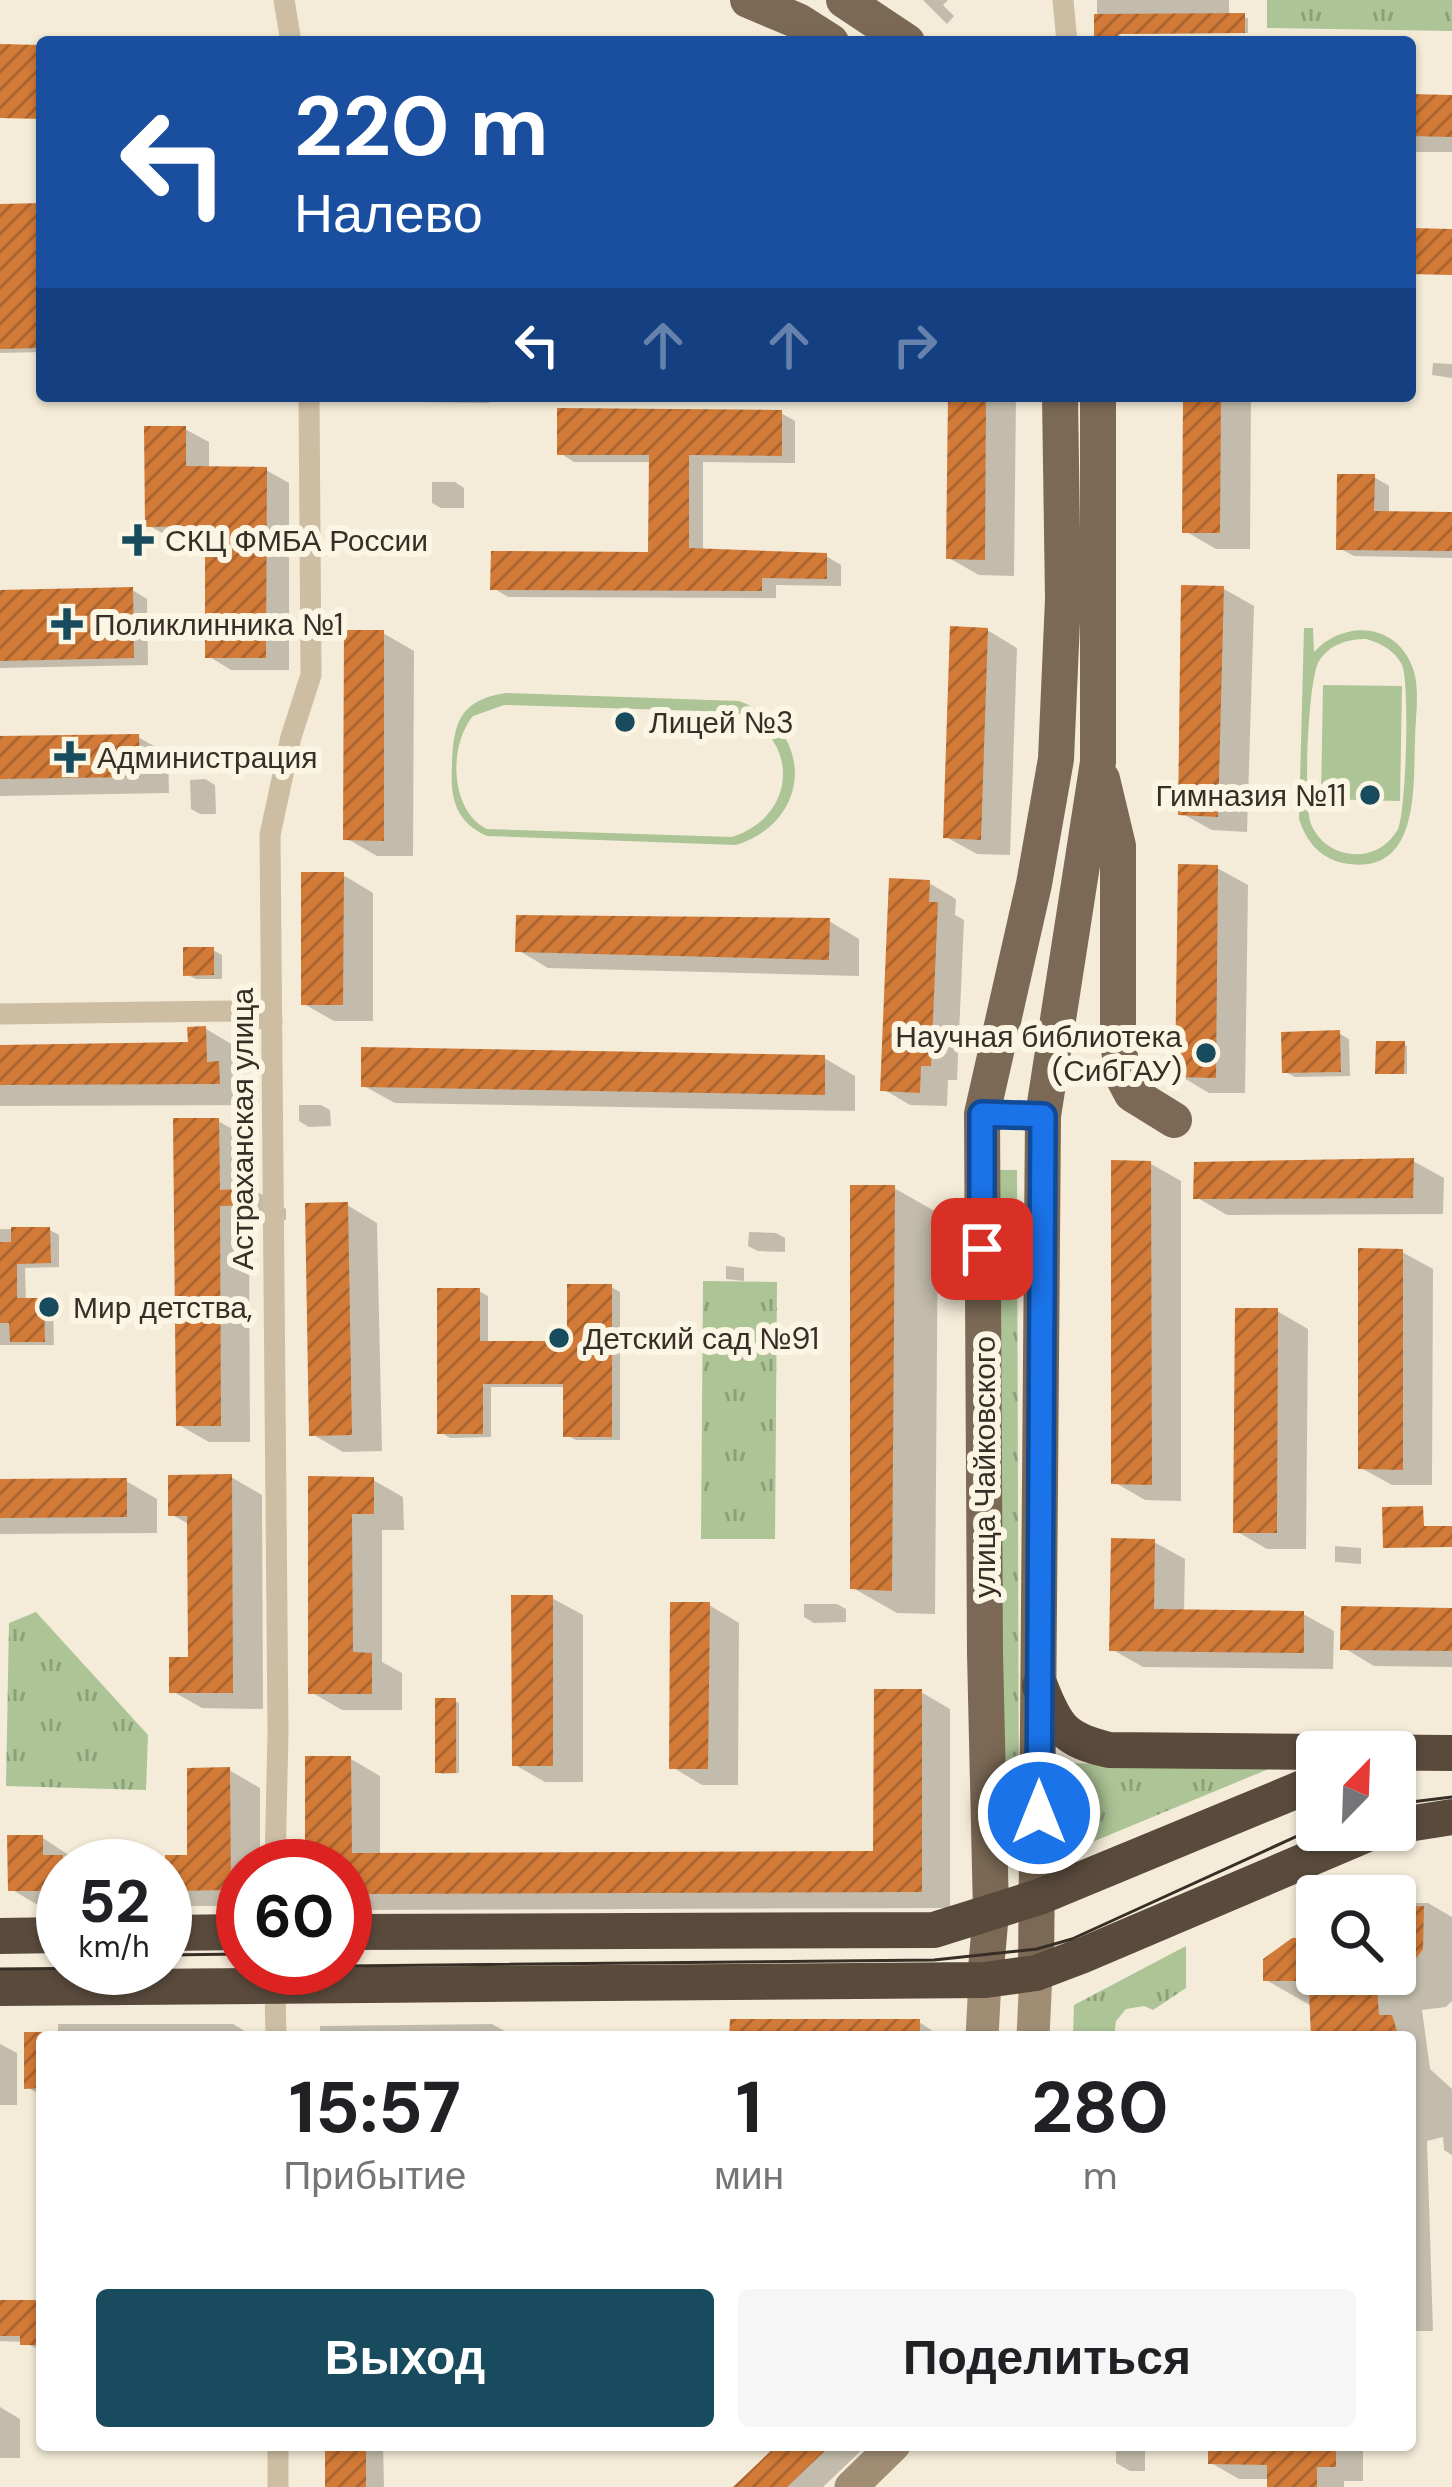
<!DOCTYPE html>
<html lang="ru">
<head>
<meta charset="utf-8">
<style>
	:root { --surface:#fff; --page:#f6f6f6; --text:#202124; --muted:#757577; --accent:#174b5d }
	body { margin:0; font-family:"DM Sans",sans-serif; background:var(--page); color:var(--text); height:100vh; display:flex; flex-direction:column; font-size:45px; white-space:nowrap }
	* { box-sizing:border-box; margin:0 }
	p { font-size:39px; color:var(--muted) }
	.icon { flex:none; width:66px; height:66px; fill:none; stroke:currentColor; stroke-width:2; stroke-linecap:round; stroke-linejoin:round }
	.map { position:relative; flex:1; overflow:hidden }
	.sheet { position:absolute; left:36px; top:2031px; width:1380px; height:420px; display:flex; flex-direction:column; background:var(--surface); border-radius:12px; box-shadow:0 3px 9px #0004 }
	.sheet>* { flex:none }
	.guide { position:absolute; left:36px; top:36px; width:1380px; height:366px; border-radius:12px; box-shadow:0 3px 9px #0004; background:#1a4fa0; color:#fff; overflow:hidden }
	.needle { width:78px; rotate:23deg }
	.tools { position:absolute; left:1296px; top:1731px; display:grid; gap:24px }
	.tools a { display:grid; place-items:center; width:120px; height:120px; border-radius:12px; background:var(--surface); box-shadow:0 3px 9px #0004; font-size:60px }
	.speed { position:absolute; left:36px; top:1839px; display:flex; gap:24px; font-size:60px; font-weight:700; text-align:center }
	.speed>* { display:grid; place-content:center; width:156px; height:156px; border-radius:50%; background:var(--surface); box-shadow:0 3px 9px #0004; line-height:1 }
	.speed small { font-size:30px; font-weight:400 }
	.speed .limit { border:18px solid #d22; background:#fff; color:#111 }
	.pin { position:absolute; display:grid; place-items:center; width:102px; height:102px; color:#fff; margin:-51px; border-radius:24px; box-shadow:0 6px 18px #0006 }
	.me { position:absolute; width:132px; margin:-66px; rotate:0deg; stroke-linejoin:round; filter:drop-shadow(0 0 9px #0008) }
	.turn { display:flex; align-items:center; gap:42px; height:252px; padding:0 60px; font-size:54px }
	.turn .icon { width:156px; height:156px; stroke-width:2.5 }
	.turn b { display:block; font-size:84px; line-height:102px }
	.lanes { display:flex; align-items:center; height:114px; padding:0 60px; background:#0003; justify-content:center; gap:60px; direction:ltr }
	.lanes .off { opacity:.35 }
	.eta { display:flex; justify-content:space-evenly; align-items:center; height:204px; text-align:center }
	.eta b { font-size:72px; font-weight:700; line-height:84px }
	.primary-button { display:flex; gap:24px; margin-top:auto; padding:24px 60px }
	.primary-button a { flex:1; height:138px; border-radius:12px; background:var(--accent); color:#fff; font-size:48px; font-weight:700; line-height:138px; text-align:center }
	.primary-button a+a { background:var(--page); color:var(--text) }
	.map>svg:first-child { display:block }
	.grass { fill:url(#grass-tufts) }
	.pitch { fill:#acc496; fill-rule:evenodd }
	.shadow { fill:#0003 }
	.building { fill:url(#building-hatch) }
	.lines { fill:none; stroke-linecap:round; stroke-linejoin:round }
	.street { stroke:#cdbea3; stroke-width:21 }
	.secondary { stroke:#a18d74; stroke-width:33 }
	.primary { stroke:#7b6955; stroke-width:36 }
	.highway { stroke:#594a3c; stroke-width:36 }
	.tram { stroke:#372e26; stroke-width:3 }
	.route-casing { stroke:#114b97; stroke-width:30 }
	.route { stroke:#1a73e8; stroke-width:21 }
	.poi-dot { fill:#174b5d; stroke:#fbf5e4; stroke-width:4.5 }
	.labels { text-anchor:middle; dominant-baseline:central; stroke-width:12; stroke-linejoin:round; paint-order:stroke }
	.poi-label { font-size:30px; fill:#372e26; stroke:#fbf5e4; text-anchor:start }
	.street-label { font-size:30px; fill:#372e26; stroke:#fbf5e4 }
</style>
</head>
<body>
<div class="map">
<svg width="1452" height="2487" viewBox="0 0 1452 2487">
	<defs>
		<pattern id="grass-tufts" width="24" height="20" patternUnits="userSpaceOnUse" patternTransform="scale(3)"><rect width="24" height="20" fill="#acc496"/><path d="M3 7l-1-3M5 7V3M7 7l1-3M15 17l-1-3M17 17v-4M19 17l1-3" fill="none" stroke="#8da07a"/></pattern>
		<pattern id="building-hatch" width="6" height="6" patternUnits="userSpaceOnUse" patternTransform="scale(3)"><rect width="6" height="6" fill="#d27a37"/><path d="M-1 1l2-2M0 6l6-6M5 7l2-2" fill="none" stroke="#ab642e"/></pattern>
	</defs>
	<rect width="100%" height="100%" fill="#f4ecd8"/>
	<g class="grass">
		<polygon points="1267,0 1452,0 1452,31 1267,28"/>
		<polygon points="993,1170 1017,1170 1019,1850 1009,1851 1005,1838"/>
		<polygon points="703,1281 777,1282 775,1539 701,1539"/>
		<polygon points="36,1612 148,1735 146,1790 6,1786 9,1623"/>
		<polygon points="1068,1763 1271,1768 1068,1852"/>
		<polygon points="1186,1946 1186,1988 1153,2010 1144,2006 1126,2009 1116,2021 1114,2037 1073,2037 1074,2005"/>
	</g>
	<g class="pitch">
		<path d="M1304 628H1313L1314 652C1343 620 1395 622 1412 666 1421 688 1415 717 1415 741 1413 789 1420 878 1343 863 1320 858 1306 841 1299 819ZM1366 639C1381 643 1395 651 1402 665 1410 682 1406 812 1398 829 1389 845 1372 856 1353 854 1334 853 1318 841 1311 824 1303 804 1308 678 1319 661 1330 644 1348 639 1366 639Z"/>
		<polygon points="1323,685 1402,686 1400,801 1321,799"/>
		<path d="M506 693 739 701C815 729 813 821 736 845L487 836C456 822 450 799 452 766 453 724 459 700 506 693ZM504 705 735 712C801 736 798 816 732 837L487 829C450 811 448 746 473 716Z"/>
	</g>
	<g class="shadow">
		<polygon points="923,0 948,0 943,5 954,16 947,24"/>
		<polygon points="1097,0 1229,0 1229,16 1248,18 1248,33 1120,34 1121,42 1097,42"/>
		<polygon points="1410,97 1452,98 1452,152 1410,152"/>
		<polygon points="42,206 42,352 0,353 0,307"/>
		<polygon points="1433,363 1452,364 1452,378 1432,375"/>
		<polygon points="405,396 489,396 489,403 414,402"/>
		<polygon points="951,396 1016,396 1014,576 979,575 949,558"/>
		<polygon points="1186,396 1251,396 1250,549 1216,549 1185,531"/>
		<polygon points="781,413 795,421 795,463 703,462 703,551 826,556 841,565 841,586 776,585 776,598 508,597 493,588 651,555 652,462 574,462 560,453"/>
		<polygon points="185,429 209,442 209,469 266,470 289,483 289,670 231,670 208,656 208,538 171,538 148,525"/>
		<polygon points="1374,477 1389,486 1389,514 1452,515 1452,558 1354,556 1339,548"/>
		<polygon points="432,482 455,482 464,488 464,508 441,508 432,503"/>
		<polygon points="1224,589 1254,606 1247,832 1212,830 1181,813"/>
		<polygon points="132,590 147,599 148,665 0,668 0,593"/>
		<polygon points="987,630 1017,648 1010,855 977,854 946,837"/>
		<polygon points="383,633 414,651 413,856 377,856 346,838"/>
		<polygon points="138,737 168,754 169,793 0,796 0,739"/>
		<polygon points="205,779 215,785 216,814 200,814 191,809 190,780"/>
		<polygon points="1217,868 1248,885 1245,1093 1209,1093 1179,1075"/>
		<polygon points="343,875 373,893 373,1021 334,1021 304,1004"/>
		<polygon points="929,883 956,899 955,915 964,920 957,1080 948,1080 947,1106 910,1105 883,1089"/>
		<polygon points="829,921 859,939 859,976 548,968 518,950"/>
		<polygon points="213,950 222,955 222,979 196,979 186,974"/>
		<polygon points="206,1029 245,1052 246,1081 258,1087 259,1105 0,1106 0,1048 191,1045"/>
		<polygon points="1340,1034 1349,1039 1350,1076 1295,1077 1285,1072"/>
		<polygon points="1404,1044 1407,1046 1407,1074 1378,1072"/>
		<polygon points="824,1058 855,1076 855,1111 395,1103 364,1086"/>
		<polygon points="299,1105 321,1105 330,1110 331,1126 309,1127 299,1121"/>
		<polygon points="218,1121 248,1138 248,1192 256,1191 286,1209 286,1220 249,1221 250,1442 209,1442 179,1425"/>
		<polygon points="1413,1161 1444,1178 1443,1214 1227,1215 1196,1197"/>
		<polygon points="1151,1164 1181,1181 1181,1501 1145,1500 1114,1482"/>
		<polygon points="894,1188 938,1213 935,1614 897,1613 853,1588"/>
		<polygon points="347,1205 377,1223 382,1451 343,1452 312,1434"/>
		<polygon points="0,1229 50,1230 59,1235 59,1267 25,1268 26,1301 44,1301 53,1306 54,1345 0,1345"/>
		<polygon points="749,1232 776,1233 785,1238 785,1252 758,1251 748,1246"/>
		<polygon points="1402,1252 1433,1269 1432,1485 1392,1485 1361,1468"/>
		<polygon points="726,1266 744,1268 744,1281 726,1279"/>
		<polygon points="611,1287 620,1292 620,1440 576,1440 566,1435 566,1387 491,1387 491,1437 450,1438 440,1432 479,1291 488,1296 488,1344 570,1344"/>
		<polygon points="1277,1311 1308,1329 1306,1549 1267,1549 1236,1531"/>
		<polygon points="231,1477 262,1495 263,1709 202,1708 172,1691 191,1660 190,1525 171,1514"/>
		<polygon points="311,1479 373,1480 403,1497 404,1530 382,1530 382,1662 402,1673 402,1710 342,1710 311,1692"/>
		<polygon points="126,1481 157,1499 157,1533 0,1534 0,1482"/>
		<polygon points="1154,1542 1185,1559 1184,1612 1303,1614 1334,1631 1333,1669 1143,1667 1113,1650"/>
		<polygon points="1335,1546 1361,1548 1361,1564 1335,1562"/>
		<polygon points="552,1598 583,1615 583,1782 545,1782 515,1765"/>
		<polygon points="804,1604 837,1604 846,1609 846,1622 814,1623 804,1617"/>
		<polygon points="709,1605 739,1623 738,1785 702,1785 672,1767"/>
		<polygon points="1452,1611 1452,1667 1374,1666 1344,1648"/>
		<polygon points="921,1692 950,1709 950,1908 345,1910 345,1866 308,1866 351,1759 380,1776 380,1856 876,1854"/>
		<polygon points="455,1701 459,1703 459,1773 442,1774 438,1771"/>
		<polygon points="229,1770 260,1788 260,1866 243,1866 243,1906 165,1906 165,1866 63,1866 63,1907 41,1907 11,1889 43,1838 73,1858 190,1858"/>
		<polygon points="1395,1903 1428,1903 1452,1917 1452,2001 1446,2007 1422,2010 1430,2069 1452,2089 1452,2155 1444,2150 1443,2137 1427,2141 1433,2331 1410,2331 1410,2037 1314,2037 1313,2007 1266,1980 1317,1940 1317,1974 1395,1974"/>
		<polygon points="919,2022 942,2037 715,2037 715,2036"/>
		<polygon points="58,2024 233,2024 255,2037 42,2037 42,2096 27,2087 27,2035 58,2035"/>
		<polygon points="492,2024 515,2037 320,2037 320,2026"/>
		<polygon points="0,2044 17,2053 17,2105 0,2105"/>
		<polygon points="0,2303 42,2303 42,2351 23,2342 0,2341"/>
		<polygon points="0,2407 20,2419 20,2458 0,2458"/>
		<polygon points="328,2445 383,2445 384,2487 328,2487"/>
		<polygon points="781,2445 867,2445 823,2487 736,2487"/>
		<polygon points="1116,2445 1145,2445 1145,2471 1130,2471 1116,2463"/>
		<polygon points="1211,2445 1363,2445 1363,2481 1344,2481 1344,2487 1270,2487 1270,2479 1239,2479 1211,2463"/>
	</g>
	<g class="building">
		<polygon points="1245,13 1245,33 1118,34 1118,42 1094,42 1094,14"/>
		<polygon points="0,44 42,45 42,119 0,118"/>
		<polygon points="1410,94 1452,95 1452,137 1410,136"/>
		<polygon points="42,203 42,348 0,349 0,204"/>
		<polygon points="1410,228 1452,229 1452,275 1410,274"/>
		<polygon points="948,396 986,396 985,560 946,559"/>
		<polygon points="1183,396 1221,396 1220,533 1182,533"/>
		<polygon points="557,408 782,410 782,456 689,455 689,548 827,553 827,579 762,578 762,591 490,590 491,551 648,552 649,455 557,455"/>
		<polygon points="144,426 186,426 186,466 267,467 266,658 205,658 205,526 145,527"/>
		<polygon points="1337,474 1375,474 1374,511 1452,512 1452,551 1336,550"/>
		<polygon points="1181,585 1224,586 1218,817 1178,815"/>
		<polygon points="133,587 134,658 0,661 0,590"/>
		<polygon points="950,626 988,628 981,840 943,838"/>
		<polygon points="344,630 384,630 384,841 343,840"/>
		<polygon points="139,734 140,777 0,779 0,736"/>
		<polygon points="1178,864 1218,865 1216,1078 1175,1077"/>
		<polygon points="301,872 344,872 343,1005 301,1005"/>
		<polygon points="889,878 930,880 929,902 938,902 931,1066 921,1066 920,1093 880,1091"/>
		<polygon points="516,915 830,918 829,960 515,952"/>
		<polygon points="183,947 214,947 214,975 183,976"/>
		<polygon points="206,1026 207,1062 219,1061 220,1084 0,1085 0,1045 188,1042 187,1027"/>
		<polygon points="1340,1030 1341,1072 1282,1073 1281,1032"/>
		<polygon points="1376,1041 1405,1041 1404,1074 1375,1074"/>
		<polygon points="361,1047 825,1055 825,1095 361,1087"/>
		<polygon points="173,1118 219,1118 220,1190 257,1188 257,1205 220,1206 221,1426 176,1426"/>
		<polygon points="1414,1158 1413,1198 1193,1199 1194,1162"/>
		<polygon points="1111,1160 1151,1161 1152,1485 1111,1484"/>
		<polygon points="850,1185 895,1185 892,1591 850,1589"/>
		<polygon points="348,1202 352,1435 309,1436 305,1203"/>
		<polygon points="11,1227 50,1227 51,1263 17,1264 17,1298 44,1298 45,1342 10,1342 9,1323 0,1323 0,1242 11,1242"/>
		<polygon points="1358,1248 1403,1249 1403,1470 1358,1469"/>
		<polygon points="567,1284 612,1284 612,1437 563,1437 563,1384 483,1384 483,1434 437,1434 437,1288 480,1288 480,1341 567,1341"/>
		<polygon points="1235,1308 1278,1308 1277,1533 1233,1533"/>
		<polygon points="232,1474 233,1693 169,1693 169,1657 188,1657 187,1516 168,1516 168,1475"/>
		<polygon points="308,1476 374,1477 374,1514 352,1514 353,1652 372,1653 372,1694 308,1694"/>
		<polygon points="127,1478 127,1517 0,1518 0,1479"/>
		<polygon points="1423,1506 1424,1526 1452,1526 1452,1547 1383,1548 1382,1507"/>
		<polygon points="1111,1538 1155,1539 1154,1609 1304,1611 1304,1653 1109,1651"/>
		<polygon points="511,1595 553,1595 553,1766 512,1766"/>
		<polygon points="670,1602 710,1602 708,1769 669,1769"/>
		<polygon points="1341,1606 1452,1608 1452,1651 1340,1650"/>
		<polygon points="874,1689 922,1689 922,1892 345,1894 345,1866 305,1866 305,1756 351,1756 352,1853 873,1851"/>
		<rect x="435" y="1698" width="21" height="75"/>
		<polygon points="230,1767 231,1890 165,1891 165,1855 187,1855 187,1768"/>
		<polygon points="7,1835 43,1835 43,1855 63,1855 63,1891 8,1891"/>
		<polygon points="1424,1906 1423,1949 1395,1986 1395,1907"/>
		<polygon points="1317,1937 1317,1974 1376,1974 1379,2015 1392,2015 1399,2037 1311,2037 1309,1991 1304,1991 1304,1981 1263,1981 1263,1959 1292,1938"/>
		<polygon points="730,2019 920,2019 920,2037 729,2037"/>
		<polygon points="24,2032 42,2032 42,2088 24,2089"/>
		<polygon points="0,2300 42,2300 42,2345 20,2345 20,2336 0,2336"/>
		<rect x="325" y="2445" width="41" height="42"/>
		<polygon points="777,2445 831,2445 787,2487 733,2487"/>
		<polygon points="1208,2445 1336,2445 1336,2467 1317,2467 1317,2487 1267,2487 1267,2465 1208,2464"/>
	</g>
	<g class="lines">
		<g class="street">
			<polyline points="284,0 291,42"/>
			<polyline points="1063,0 1067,42"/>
			<polyline points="0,1014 231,1011 272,1021"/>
			<polyline points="275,1866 278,1732 270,835 291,737 311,675 309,396"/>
			<polyline points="275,1989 276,2037"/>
			<polyline points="278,2445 278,2487"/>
		</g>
		<g class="secondary">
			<polyline points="982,2037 985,1980"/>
			<polyline points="1033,2037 1036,1973"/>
			<polyline points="851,2487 894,2445"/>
		</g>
		<g class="primary">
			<polyline points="748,0 798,21 831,42"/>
			<polyline points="844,0 907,42"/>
			<polyline points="1102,779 1118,846 1118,1039 1122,1075 1132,1094 1174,1120"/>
			<polyline points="1036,1973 1043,1116 1098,762 1098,396"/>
			<polyline points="985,1980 991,1912 985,1653 982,1114 1034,884 1056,759 1063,599 1060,396"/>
		</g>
		<g class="highway">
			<path d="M1040 1686C1056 1728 1065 1740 1109 1750L1452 1753"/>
			<polyline points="1395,1826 1452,1817"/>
			<polyline points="345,1932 934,1930 1039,1897 1317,1782"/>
			<polyline points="165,1933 243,1932"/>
			<polyline points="0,1936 63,1935"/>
			<polyline points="0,1988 985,1980 1036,1973 1081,1956 1377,1830"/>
		</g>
		<g class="tram">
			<polyline points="1395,1804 1452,1797"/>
			<polyline points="165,1955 243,1954"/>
			<polyline points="345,1966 934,1960 1037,1949 1072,1939 1317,1827"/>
			<polyline points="0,1969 118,1968"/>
		</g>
	</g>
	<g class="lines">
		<defs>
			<polyline id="route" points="982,1249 982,1114 1043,1116 1039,1813"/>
		</defs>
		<use href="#route" class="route-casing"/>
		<use href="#route" class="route"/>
	</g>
	<g class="poi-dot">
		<path d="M132 522h12v12h12v12h-12v12h-12v-12h-12v-12h12z"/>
		<path d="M61 606h12v12h12v12h-12v12h-12v-12h-12v-12h12z"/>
		<circle cx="625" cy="722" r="12"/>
		<path d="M64 739h12v12h12v12h-12v12h-12v-12h-12v-12h12z"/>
		<circle cx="1370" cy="795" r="12"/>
		<circle cx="1206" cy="1053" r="12"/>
		<circle cx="49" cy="1307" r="12"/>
		<circle cx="559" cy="1338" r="12"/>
	</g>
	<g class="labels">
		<g class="poi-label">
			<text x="165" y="540">СКЦ ФМБА России</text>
			<text x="94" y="624">Поликлинника №1</text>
			<text x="649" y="722">Лицей №3</text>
			<text x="97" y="757">Администрация</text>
			<text x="1346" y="795" text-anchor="end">Гимназия №11</text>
			<text x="1182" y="1036" text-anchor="end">Научная библиотека<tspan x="1182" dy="34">(СибГАУ)</tspan></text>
			<text x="73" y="1307">Мир детства,</text>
			<text x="583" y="1338">Детский сад №91</text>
		</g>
		<g class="street-label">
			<text transform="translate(242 1129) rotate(-90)">Астраханская улица</text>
			<text transform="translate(984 1467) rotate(-90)">улица Чайковского</text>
		</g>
	</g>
</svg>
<div class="tools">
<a><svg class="needle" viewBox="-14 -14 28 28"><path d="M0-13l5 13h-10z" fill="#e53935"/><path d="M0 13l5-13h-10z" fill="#757577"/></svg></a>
<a><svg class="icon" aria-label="search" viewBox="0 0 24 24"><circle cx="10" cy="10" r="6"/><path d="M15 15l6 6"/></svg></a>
</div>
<div class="speed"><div>52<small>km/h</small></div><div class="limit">60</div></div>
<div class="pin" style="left:982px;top:1249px;background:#d93025"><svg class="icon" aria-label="arrive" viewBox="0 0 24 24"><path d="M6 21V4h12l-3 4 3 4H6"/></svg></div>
<svg class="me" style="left:1039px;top:1813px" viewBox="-20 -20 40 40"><circle r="17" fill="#1a73e8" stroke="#fff" stroke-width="3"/><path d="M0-11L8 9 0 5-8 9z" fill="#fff"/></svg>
<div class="guide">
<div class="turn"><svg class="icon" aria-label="left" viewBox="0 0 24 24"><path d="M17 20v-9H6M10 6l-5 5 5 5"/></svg><div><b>220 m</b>Налево</div></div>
<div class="lanes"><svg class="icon" aria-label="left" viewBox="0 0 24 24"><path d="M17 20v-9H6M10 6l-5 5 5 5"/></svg><svg class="icon off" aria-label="ahead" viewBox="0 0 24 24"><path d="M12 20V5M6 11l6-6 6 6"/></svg><svg class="icon off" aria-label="ahead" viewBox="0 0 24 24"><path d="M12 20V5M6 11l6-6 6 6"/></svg><svg class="icon off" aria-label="right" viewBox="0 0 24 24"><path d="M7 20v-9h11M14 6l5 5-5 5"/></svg></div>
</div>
<section class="sheet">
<div class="eta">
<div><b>15:57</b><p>Прибытие</p></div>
<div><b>1</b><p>мин</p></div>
<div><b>280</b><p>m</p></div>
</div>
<div class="primary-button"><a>Выход</a><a>Поделиться</a></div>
</section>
</div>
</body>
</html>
